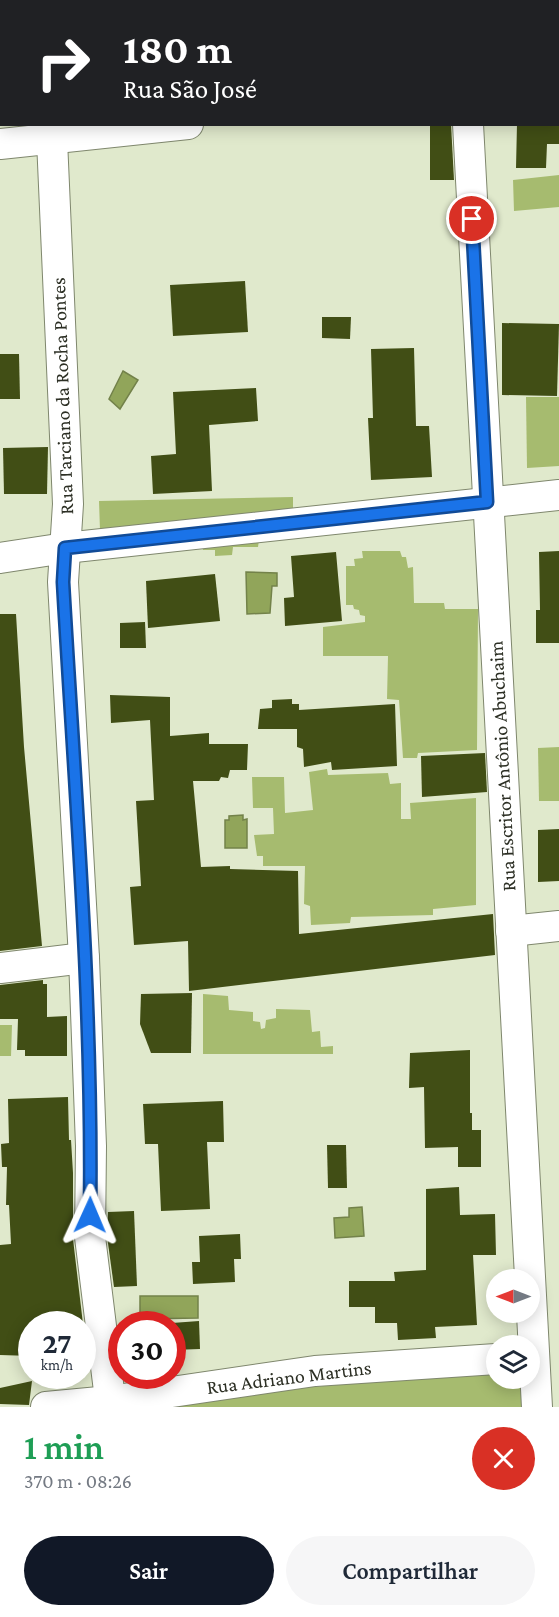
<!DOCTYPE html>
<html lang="pt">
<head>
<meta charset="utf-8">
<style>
	:root { --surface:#fff; --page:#f6f6f7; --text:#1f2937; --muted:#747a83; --accent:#111827 }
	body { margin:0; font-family:"Crimson Pro",serif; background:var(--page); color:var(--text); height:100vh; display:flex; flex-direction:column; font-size:22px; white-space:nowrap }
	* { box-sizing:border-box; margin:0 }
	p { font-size:20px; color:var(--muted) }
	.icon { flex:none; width:33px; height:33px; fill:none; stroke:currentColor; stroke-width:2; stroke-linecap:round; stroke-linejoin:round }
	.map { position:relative; height:1407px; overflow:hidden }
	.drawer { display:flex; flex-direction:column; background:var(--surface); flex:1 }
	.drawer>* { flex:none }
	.top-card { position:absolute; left:0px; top:0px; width:560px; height:126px; box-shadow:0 3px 15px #0003; background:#202124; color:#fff; overflow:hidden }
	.needle { width:39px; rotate:270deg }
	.controls { position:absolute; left:486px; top:1269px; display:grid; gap:12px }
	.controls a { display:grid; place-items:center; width:54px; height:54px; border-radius:50%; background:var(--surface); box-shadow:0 3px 15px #0003; font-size:30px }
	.speed { position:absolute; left:18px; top:1311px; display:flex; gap:12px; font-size:30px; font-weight:700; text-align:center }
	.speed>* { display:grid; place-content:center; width:78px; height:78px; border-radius:50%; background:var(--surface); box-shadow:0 3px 15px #0003; line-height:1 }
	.speed small { font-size:15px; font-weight:400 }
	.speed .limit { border:9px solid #d22; background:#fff; color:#111 }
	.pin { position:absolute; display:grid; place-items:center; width:51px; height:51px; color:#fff; margin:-26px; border:3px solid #fff; border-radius:50%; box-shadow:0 2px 6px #0007 }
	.me { position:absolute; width:66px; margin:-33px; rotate:1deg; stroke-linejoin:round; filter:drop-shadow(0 0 4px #0008) }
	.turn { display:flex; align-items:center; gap:21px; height:126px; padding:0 24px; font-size:27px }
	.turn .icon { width:78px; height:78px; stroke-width:2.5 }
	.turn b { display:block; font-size:42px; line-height:51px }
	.round { display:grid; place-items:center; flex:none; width:63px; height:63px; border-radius:32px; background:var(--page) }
	.head { display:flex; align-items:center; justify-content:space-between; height:102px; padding:0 24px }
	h1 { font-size:36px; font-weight:600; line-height:45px; color:#1e9e55 }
	.button { display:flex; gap:12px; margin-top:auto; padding:12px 24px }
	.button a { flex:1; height:69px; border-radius:36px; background:var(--accent); color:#fff; font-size:24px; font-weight:600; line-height:69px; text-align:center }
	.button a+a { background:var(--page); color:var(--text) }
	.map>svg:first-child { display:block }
	.forest { fill:#a6bb6f }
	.water { fill:#91a55a; stroke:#73824a; stroke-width:1.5 }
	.building { fill:#414e15 }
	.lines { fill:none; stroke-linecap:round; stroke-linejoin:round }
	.minor-casing { stroke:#7f876d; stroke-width:32 }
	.minor { stroke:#fff; stroke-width:30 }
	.route-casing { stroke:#114b97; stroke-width:15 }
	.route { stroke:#1a73e8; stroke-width:10 }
	.labels { text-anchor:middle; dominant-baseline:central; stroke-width:6; stroke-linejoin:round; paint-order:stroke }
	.street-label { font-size:20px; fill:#2c2f24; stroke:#fff }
</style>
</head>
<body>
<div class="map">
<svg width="559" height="1407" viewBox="0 0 559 1407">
	<rect width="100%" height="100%" fill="#e0e9cc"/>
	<g class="forest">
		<polygon points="0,0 437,0 437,1 2,2 0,60"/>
		<polygon points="559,175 559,207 514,211 513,180"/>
		<polygon points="526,397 559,397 559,466 527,468"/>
		<polygon points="293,497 293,517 260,533 258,547 233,547 232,555 215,556 215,550 203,550 201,542 100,530 99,501"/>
		<polygon points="362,551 400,551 402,557 406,557 408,568 413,567 414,603 444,603 445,609 478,609 477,750 418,753 417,758 403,758 399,700 387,699 388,656 323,656 323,627 365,622 365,616 360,615 359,610 354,609 353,605 346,605 346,566 355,566 354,559 363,558"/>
		<polygon points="559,747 559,801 539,801 538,748"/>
		<polygon points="327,769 328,775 388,773 390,784 401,783 401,819 411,819 410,803 476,798 476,905 433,909 433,915 351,917 350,923 311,925 310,906 304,904 305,866 263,866 263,856 257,856 254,835 274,834 273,808 253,808 252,777 284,777 285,813 313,810 309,772"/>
		<polygon points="203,994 228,996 229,1010 253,1012 253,1021 260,1022 261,1029 265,1028 266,1020 276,1018 276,1009 310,1010 312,1032 320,1031 321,1047 333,1046 333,1054 203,1054"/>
		<polygon points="0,1025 12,1025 11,1056 0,1056"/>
		<polygon points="496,1372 496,1378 517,1379 527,1407 147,1407 262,1391"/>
	</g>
	<g class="water">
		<polygon points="123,371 138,380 120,409 109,399"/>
		<polygon points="246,572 277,573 277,586 272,586 270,613 247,614"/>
		<polygon points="243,815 243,820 247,819 247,848 225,848 225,820 229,820 229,816"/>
		<polygon points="362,1207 364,1236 335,1238 334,1218 349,1217 349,1208"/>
		<polygon points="140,1296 198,1296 198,1318 140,1319"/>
	</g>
	<g class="building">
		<polygon points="430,124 451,124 454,180 430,180"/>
		<polygon points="517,124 559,124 559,144 547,144 546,168 516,168"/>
		<polygon points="245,281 248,332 173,336 170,285"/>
		<polygon points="322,317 351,317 350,339 322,338"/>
		<polygon points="502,323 559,324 557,396 502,395"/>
		<polygon points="414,348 416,426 429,426 432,477 371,480 368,418 373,418 371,349"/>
		<polygon points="0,354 19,354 20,399 0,399"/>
		<polygon points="256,388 258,421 209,425 212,491 153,494 151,456 176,454 173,392"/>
		<polygon points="48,447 47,494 4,494 3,448"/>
		<polygon points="559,551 559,643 536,643 536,610 540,610 539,552"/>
		<polygon points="336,552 342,621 285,626 284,598 294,597 291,556"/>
		<polygon points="215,574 220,621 148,628 146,581"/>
		<polygon points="0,614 16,614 24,747 42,946 0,951"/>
		<polygon points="145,622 146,648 120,648 120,623"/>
		<polygon points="110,695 170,697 170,736 209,733 209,744 248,744 247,770 230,770 228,778 221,777 219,781 193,781 201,867 230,866 230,869 298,871 299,934 493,914 495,955 189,991 188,941 134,945 130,887 141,886 136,801 154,800 150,720 111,723"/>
		<polygon points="292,699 292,704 299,704 299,710 395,704 397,766 332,770 331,762 304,767 303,749 297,747 297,729 258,729 260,709 272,708 272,700"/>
		<polygon points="485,753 487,792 422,797 421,756"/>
		<polygon points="559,829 559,881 538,882 538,830"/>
		<polygon points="43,980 43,984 47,984 47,1017 67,1016 67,1056 25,1056 25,1050 17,1050 18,1019 0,1019 0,985"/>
		<polygon points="192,993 191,1053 151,1053 140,1024 141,994"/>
		<polygon points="470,1050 470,1113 472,1113 472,1130 481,1130 481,1167 458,1167 458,1147 425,1148 424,1087 409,1088 410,1053"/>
		<polygon points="68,1097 69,1140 71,1140 73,1173 73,1239 83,1324 32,1324 32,1356 0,1355 0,1245 11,1244 9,1205 6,1205 7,1167 2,1167 1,1144 9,1143 8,1099"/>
		<polygon points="223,1101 224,1142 207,1142 210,1209 161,1211 158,1144 145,1144 143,1104"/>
		<polygon points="327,1145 346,1145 347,1188 328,1188"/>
		<polygon points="459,1187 460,1215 495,1214 496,1255 473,1255 477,1325 435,1327 436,1338 398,1340 397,1323 375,1323 375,1307 349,1307 349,1281 395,1281 394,1272 426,1270 426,1189"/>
		<polygon points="134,1211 137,1286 114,1287 107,1236 108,1212"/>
		<polygon points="240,1234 241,1259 234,1259 235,1282 193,1284 192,1262 200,1262 199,1236"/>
		<polygon points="199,1321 200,1349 172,1350 172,1323"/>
		<polygon points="32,1381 29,1405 0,1404 0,1388"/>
	</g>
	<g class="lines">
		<defs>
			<g id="minor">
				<polyline points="550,2 559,0"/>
				<polyline points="0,68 2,68"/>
				<polyline points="558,83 559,82"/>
				<polyline points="468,124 537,1407"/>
				<polyline points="52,140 68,504 63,582 84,958 91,1146 90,1237 111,1407"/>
				<polyline points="0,144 188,124"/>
				<polyline points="0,558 65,548 559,495"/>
				<polyline points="511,931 559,926"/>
				<polyline points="0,968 84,958"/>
				<polyline points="46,1407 110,1401 315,1371 496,1359"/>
			</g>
		</defs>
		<use href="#minor" class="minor-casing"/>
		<use href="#minor" class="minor"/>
	</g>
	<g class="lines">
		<defs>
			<path id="route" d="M90 1215C93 1004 75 792 63 582L65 548 487 502 472 219"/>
		</defs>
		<use href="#route" class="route-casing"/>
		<use href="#route" class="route"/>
	</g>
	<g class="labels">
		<g class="street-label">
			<text transform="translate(62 396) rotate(-92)">Rua Tarciano da Rocha Pontes</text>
			<text transform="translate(502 766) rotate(-93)">Rua Escritor Antônio Abuchaim</text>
			<text transform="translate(289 1377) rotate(-7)">Rua Adriano Martins</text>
		</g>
	</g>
</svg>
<div class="controls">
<a><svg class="needle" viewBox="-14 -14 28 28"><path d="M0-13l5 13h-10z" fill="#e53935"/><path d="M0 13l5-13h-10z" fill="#747a83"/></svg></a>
<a><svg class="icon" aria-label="layers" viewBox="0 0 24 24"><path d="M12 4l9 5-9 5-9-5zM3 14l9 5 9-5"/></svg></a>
</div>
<div class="speed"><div>27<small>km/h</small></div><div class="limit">30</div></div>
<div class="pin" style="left:472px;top:219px;background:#d93025"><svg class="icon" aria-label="arrive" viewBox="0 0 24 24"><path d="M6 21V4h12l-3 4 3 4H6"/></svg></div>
<svg class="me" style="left:90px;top:1215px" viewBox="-20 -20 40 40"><path d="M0-17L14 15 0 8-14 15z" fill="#1a73e8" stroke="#fff" stroke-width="4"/></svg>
<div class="top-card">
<div class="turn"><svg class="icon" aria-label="right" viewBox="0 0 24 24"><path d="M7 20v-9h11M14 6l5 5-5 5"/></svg><div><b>180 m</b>Rua São José</div></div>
</div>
</div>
<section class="drawer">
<div class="head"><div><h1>1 min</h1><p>370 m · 08:26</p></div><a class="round" style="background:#d93025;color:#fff"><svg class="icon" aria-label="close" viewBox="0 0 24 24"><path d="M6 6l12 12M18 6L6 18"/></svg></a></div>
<div class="button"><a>Sair</a><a>Compartilhar</a></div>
</section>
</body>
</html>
